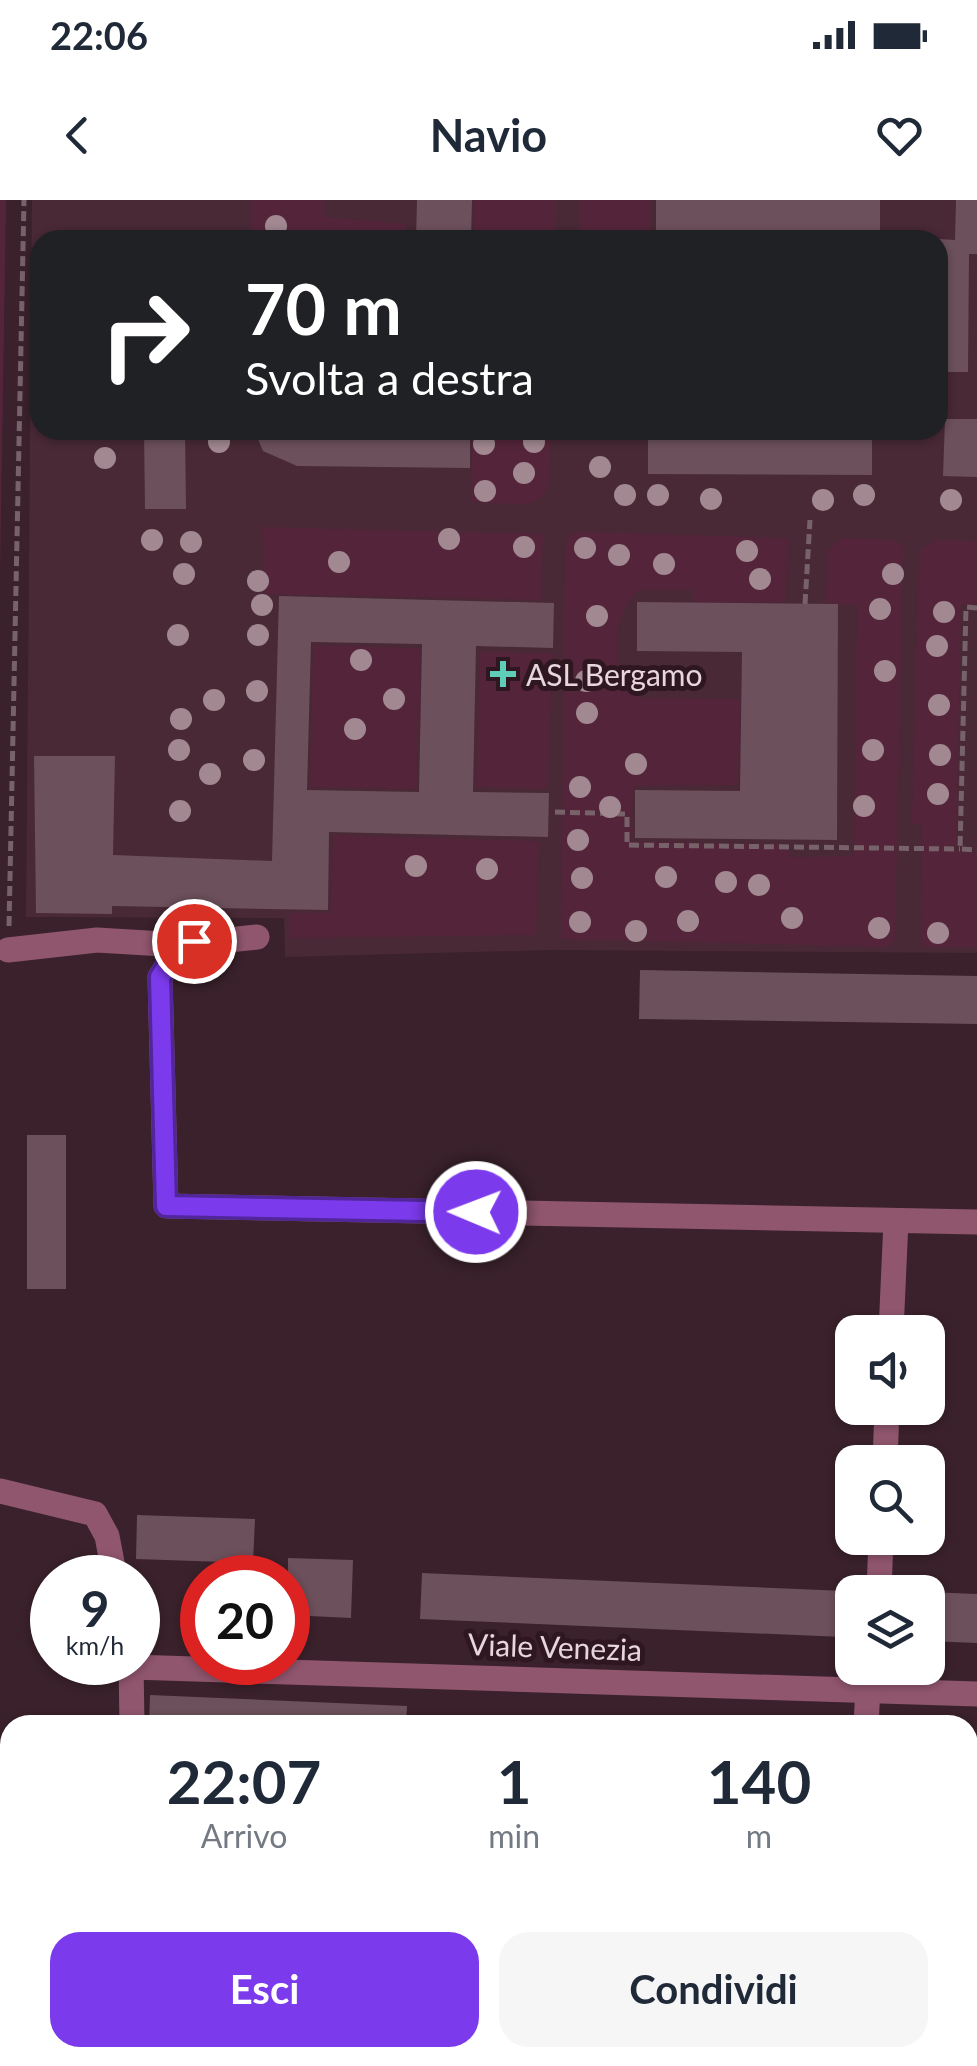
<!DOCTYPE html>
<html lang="it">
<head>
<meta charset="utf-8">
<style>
	:root { --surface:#fff; --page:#f6f6f7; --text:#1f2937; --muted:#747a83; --accent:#7c3aed }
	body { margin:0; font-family:Lato,sans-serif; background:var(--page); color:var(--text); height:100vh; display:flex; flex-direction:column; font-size:38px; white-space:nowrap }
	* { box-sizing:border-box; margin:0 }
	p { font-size:32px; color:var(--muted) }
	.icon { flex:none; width:55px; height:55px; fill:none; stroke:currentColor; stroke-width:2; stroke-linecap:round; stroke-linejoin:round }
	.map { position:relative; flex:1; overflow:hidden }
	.sheet { position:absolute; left:0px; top:1515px; width:978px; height:352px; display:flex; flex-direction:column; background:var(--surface); border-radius:30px 30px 0 0; box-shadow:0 2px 8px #0004 }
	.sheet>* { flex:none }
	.banner { position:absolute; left:30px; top:30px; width:918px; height:210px; border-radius:30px; box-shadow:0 2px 8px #0004; background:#202124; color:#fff; overflow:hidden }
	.tools { position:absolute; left:835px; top:1115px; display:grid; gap:20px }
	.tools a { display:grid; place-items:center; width:110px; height:110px; border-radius:20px; background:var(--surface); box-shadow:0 2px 8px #0004; font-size:50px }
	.speed { position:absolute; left:30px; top:1355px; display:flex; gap:20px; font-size:50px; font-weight:700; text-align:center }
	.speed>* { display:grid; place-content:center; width:130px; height:130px; border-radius:50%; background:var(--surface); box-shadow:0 2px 8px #0004; line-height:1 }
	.speed small { font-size:25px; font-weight:400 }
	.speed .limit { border:15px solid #d22; background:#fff; color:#111 }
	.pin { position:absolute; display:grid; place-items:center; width:85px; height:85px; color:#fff; margin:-42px; border:5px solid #fff; border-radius:50%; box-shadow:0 2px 10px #0007 }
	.me { position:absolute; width:110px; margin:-55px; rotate:271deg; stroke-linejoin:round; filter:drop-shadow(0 0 8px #0008) }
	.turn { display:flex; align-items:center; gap:35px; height:210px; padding:0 50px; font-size:45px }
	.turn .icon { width:130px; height:130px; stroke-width:2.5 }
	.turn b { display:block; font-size:70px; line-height:85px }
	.eta { display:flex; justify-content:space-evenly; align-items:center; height:170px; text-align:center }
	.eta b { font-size:60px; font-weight:700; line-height:70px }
	.action { display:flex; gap:20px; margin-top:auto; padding:20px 50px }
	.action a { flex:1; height:115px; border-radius:30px; background:var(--accent); color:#fff; font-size:40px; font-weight:700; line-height:115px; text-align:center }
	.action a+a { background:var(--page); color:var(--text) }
	.status { display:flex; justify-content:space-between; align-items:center; height:70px; padding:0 50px; background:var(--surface); direction:ltr }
	.status svg { height:28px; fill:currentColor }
	header { display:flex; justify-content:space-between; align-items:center; height:130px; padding:0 50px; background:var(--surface); font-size:45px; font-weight:700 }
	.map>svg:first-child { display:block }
	.built { fill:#482935; fill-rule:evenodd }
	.green { fill:#54253a }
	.building { fill:#6c505b; fill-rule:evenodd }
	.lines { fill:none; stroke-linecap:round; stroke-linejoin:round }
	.path { stroke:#78626a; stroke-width:5; stroke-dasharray:10 5; stroke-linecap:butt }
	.minor { stroke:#90566e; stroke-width:25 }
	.major { stroke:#f67eb2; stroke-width:25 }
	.highway { stroke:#fea7c9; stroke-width:30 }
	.tree { fill:#a18891 }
	.route-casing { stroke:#51269a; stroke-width:25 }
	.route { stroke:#7c3aed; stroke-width:18 }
	.poi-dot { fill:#5eceb8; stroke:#2f1721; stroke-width:4 }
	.labels { text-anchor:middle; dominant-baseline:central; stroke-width:10; stroke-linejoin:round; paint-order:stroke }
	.poi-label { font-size:30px; fill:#e7d6dc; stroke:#2f1721; text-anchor:start }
	.street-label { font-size:30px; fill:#e7d6dc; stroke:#2f1721 }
</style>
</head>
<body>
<div class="status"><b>22:06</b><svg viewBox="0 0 49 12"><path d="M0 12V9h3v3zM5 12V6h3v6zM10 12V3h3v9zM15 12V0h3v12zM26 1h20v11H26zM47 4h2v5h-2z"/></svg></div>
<header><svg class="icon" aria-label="back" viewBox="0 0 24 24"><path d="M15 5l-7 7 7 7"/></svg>Navio<svg class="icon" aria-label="heart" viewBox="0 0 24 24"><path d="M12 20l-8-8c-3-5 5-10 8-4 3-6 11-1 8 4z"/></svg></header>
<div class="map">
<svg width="977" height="1866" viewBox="0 0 977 1866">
	<rect width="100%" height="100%" fill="#3a212b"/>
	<path class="built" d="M32 0H977V753L552 750 285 757 284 718 26 717ZM40 40H938V230H40Z"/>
	<g class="green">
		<polygon points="0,0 6,0 0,378"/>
		<polygon points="252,0 323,0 323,17 406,24 405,40 251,40"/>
		<polygon points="474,0 556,0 555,40 474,40"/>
		<polygon points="579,0 650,0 650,40 580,40"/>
		<path d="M472 230H551C549 312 552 306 471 302Z"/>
		<polygon points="262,327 543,334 541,400 265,394"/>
		<path d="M581 332 787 338 786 402 693 403V390H639C610 416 616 454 622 490L645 498 740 499 738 585 633 586 631 641 788 645 789 657 854 656 857 405 826 403 828 351 841 338 894 340 903 346 895 739 888 747 561 739 565 346 569 335Z"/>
		<polygon points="934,340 977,341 977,404 961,405 956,652 977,653 977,747 925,747 921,739 922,624 912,623 919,352"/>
		<polygon points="313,445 420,448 417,589 310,587"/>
		<polygon points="480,452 553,453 547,589 476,587"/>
		<polygon points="333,635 539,641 536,735 289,738 289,713 330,713"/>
		<polygon points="968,1617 977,1618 977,1777 968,1777"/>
	</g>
	<g class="building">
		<polygon points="417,0 472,0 471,40 416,40"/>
		<rect x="656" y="0" width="224" height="40"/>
		<polygon points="956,0 977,0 977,54 969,54 968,172 938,172 938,39 955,40"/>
		<polygon points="945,219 977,219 977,277 943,276"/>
		<polygon points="144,230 185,230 186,309 145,309"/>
		<polygon points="254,230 288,230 293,235 470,230 470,268 297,266 263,251"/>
		<polygon points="648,230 872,230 872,275 648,274"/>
		<path d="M279 396 554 403 553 448 476 446 473 592 549 593 548 637 329 632 328 710 112 706V714L36 713 34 556H115L113 655 272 661ZM311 442 422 444 419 592 307 590Z"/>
		<polygon points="637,402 838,404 837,640 635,638 635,590 740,591 742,452 637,451"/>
		<polygon points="640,770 977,776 977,824 639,819"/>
		<rect x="27" y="935" width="39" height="154"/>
		<polygon points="137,1315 255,1319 253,1363 136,1359"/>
		<polygon points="288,1358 353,1360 351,1418 288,1415"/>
		<polygon points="422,1373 845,1391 843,1437 420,1419"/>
		<polygon points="928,1392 977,1394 977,1443 928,1441"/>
		<polygon points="150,1495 407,1506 406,1525 149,1525"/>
	</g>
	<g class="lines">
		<g class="path">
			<polyline points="805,404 810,320"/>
			<polyline points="977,408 966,407 960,649 977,650"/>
			<polyline points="555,612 627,614 627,645 960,649"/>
			<polyline points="9,726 24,0"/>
			<polyline points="968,1646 977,1646"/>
		</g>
		<g class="minor">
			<polyline points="257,737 180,745 160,777 166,1006 977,1022"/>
			<polyline points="8,750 97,740 180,745"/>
			<polyline points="891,1132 896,1021"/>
			<polyline points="885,1262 887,1208"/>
			<polyline points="0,1291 95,1314 107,1336 115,1378"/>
			<polyline points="879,1392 881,1338"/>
			<polyline points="131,1462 132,1525"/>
			<polyline points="132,1467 977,1494"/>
			<polyline points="866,1525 868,1488"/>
			<polyline points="0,1577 10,1577"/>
		</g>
		<g class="major">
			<polyline points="968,1793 977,1793"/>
			<polyline points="147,1865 172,1866"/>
		</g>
		<g class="highway">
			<polyline points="0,1785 10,1786"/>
			<polyline points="968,1830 977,1830"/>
			<polyline points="783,1858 977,1864"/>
			<polyline points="0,1860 147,1865"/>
		</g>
	</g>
	<g class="tree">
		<circle cx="276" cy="26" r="11"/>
		<circle cx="219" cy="242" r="11"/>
		<circle cx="534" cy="242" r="11"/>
		<circle cx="484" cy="244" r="11"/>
		<circle cx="105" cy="258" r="11"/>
		<circle cx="600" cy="267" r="11"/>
		<circle cx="524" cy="273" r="11"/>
		<circle cx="485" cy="291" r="11"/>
		<circle cx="625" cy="295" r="11"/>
		<circle cx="658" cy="295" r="11"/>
		<circle cx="864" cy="295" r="11"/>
		<circle cx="711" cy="299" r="11"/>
		<circle cx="823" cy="300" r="11"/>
		<circle cx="951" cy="300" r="11"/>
		<circle cx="449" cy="339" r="11"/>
		<circle cx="152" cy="340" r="11"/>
		<circle cx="191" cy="342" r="11"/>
		<circle cx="524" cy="347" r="11"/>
		<circle cx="585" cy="348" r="11"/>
		<circle cx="747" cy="351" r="11"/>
		<circle cx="619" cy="355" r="11"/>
		<circle cx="339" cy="362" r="11"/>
		<circle cx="664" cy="364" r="11"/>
		<circle cx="184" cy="374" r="11"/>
		<circle cx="893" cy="374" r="11"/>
		<circle cx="760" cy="379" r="11"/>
		<circle cx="258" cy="381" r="11"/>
		<circle cx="262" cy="405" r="11"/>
		<circle cx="880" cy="409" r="11"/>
		<circle cx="944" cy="412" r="11"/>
		<circle cx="597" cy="416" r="11"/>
		<circle cx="178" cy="435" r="11"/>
		<circle cx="258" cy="435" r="11"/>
		<circle cx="937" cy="446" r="11"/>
		<circle cx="361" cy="460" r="11"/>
		<circle cx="885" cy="471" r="11"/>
		<circle cx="586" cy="481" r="11"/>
		<circle cx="257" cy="491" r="11"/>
		<circle cx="394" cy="499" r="11"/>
		<circle cx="214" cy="500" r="11"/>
		<circle cx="939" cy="505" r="11"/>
		<circle cx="587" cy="513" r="11"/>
		<circle cx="181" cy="519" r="11"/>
		<circle cx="355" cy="529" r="11"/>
		<circle cx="179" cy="550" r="11"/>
		<circle cx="873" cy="550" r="11"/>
		<circle cx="940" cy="555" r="11"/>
		<circle cx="254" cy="560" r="11"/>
		<circle cx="636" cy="564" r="11"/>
		<circle cx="210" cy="574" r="11"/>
		<circle cx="580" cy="587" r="11"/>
		<circle cx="938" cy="594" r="11"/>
		<circle cx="864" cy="606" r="11"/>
		<circle cx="610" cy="607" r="11"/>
		<circle cx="180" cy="611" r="11"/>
		<circle cx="578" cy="640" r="11"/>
		<circle cx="416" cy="666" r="11"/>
		<circle cx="487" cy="669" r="11"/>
		<circle cx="666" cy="677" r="11"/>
		<circle cx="582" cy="678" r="11"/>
		<circle cx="726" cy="682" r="11"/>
		<circle cx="759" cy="685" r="11"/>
		<circle cx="792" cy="718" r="11"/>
		<circle cx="688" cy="721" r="11"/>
		<circle cx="580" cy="722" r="11"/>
		<circle cx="879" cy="728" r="11"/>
		<circle cx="636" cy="731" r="11"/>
		<circle cx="938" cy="733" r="11"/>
	</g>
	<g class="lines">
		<defs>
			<polyline id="route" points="194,741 180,746 160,777 166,1006 476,1012"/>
		</defs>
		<use href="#route" class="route-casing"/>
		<use href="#route" class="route"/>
	</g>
	<path class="poi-dot" d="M498 459h10v10h10v10h-10v10h-10v-10h-10v-10h10z"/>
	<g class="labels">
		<g class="poi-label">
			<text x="526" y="474">ASL Bergamo</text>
		</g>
		<g class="street-label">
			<text transform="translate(555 1446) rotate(2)">Viale Venezia</text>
		</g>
	</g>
</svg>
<div class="tools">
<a><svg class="icon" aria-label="sound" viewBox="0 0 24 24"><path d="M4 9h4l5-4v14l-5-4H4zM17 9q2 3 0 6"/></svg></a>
<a><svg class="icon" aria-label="search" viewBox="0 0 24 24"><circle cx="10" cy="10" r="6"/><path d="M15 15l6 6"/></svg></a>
<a><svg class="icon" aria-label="layers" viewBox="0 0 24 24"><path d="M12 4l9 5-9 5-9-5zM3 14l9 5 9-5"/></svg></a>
</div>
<div class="speed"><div>9<small>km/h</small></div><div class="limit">20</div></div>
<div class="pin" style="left:194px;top:741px;background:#d93025"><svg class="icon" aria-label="arrive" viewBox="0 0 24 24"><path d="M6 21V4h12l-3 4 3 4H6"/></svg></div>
<svg class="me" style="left:476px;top:1012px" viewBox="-20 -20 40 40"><circle r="17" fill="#7c3aed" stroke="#fff" stroke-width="3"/><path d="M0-11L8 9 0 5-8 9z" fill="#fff"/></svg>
<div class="banner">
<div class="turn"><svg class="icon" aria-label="right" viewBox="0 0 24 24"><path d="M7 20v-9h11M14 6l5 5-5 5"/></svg><div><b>70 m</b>Svolta a destra</div></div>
</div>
<section class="sheet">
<div class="eta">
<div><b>22:07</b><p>Arrivo</p></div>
<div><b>1</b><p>min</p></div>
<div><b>140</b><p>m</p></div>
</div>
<div class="action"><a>Esci</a><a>Condividi</a></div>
</section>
</div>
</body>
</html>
